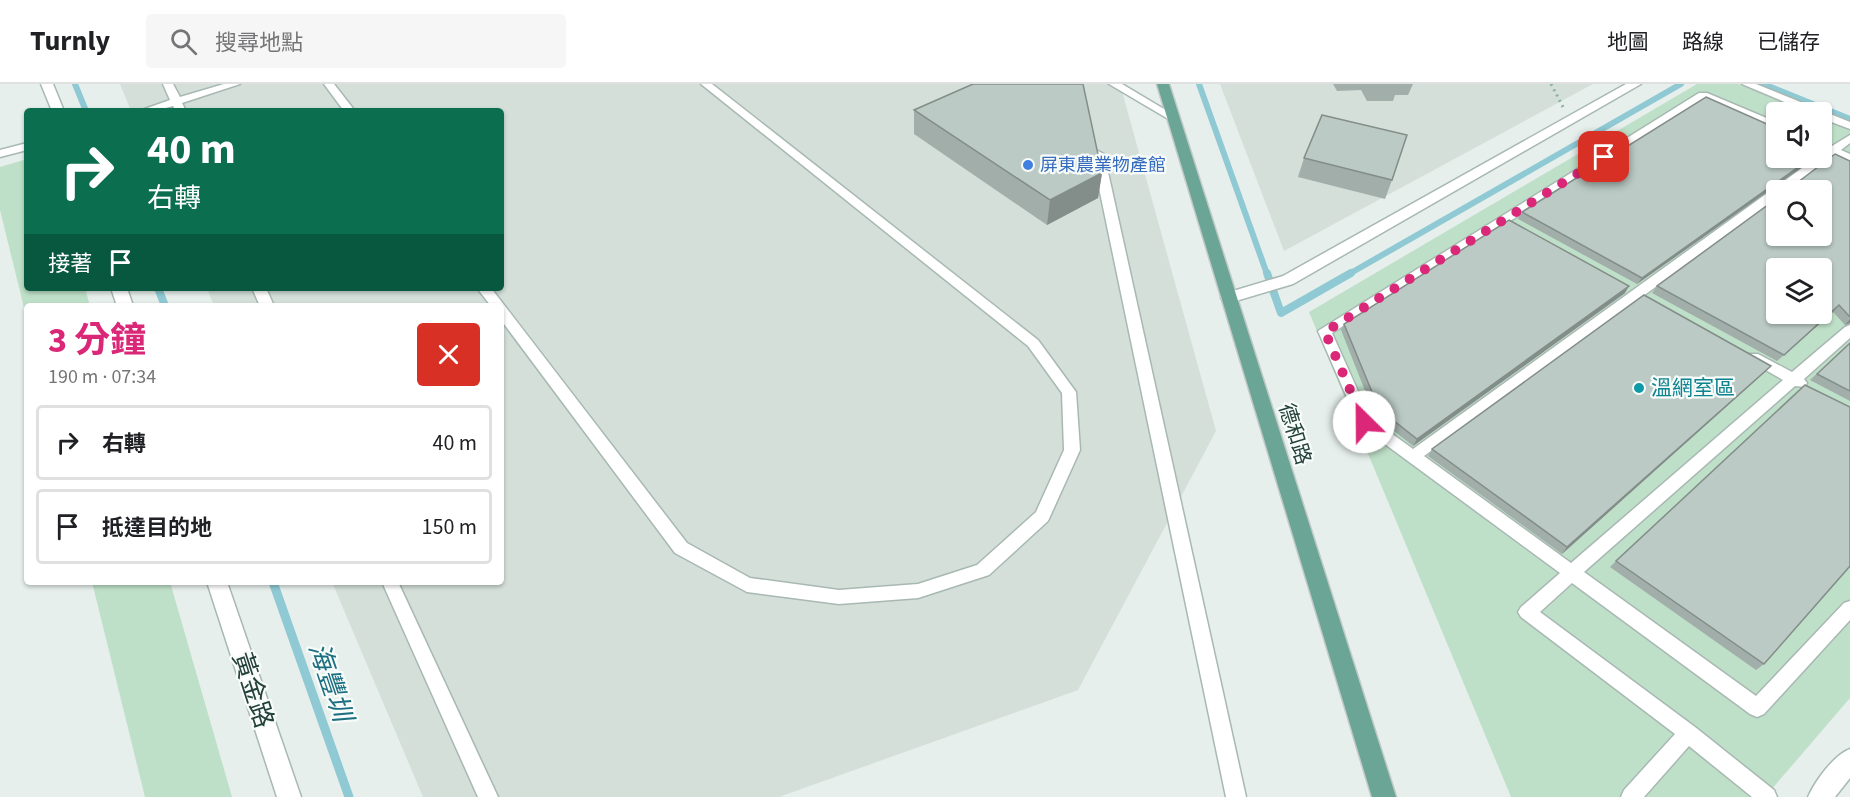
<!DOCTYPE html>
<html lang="zh-TW">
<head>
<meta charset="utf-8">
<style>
	:root { --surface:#fff; --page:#f6f6f6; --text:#202124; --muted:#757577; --line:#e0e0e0; --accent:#db2777 }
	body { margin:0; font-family:"Source Sans 3","Noto Sans TC",sans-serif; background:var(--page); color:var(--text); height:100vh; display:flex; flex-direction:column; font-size:22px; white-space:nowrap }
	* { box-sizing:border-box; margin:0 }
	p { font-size:20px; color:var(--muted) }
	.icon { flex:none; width:33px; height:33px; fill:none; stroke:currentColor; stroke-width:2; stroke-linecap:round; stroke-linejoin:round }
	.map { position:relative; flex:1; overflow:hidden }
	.details { position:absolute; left:24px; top:219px; width:480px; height:282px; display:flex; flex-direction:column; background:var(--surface); border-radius:6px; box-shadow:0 2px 4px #0004 }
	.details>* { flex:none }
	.top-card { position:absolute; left:24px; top:24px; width:480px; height:183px; border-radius:6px; box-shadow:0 2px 4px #0004; background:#0b6e4f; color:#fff; overflow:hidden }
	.buttons { position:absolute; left:1766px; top:18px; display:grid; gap:12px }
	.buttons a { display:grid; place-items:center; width:66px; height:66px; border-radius:6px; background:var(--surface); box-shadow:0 2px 4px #0004; font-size:30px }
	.pin { position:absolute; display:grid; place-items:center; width:51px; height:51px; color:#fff; margin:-26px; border-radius:12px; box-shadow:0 3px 9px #0006 }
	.me { position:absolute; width:66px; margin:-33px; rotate:337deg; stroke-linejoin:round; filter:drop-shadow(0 0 4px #0008) }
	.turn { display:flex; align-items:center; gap:21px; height:126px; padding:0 24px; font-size:27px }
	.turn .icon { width:78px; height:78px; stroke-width:2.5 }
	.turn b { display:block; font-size:42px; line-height:51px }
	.then { display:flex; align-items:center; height:57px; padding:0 24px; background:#0003; gap:12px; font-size:22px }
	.round { display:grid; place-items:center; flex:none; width:63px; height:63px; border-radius:6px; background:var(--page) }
	.summary { display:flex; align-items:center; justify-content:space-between; height:102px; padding:0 24px }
	h1 { font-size:36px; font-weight:700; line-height:45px; color:var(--accent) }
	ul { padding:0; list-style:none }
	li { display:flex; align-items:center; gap:18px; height:75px; margin:0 12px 9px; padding:0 12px; border:3px solid var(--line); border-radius:6px }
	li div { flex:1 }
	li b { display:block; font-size:22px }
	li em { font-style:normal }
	header { display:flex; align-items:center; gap:36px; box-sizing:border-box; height:84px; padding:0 30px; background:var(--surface); border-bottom:2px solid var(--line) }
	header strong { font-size:28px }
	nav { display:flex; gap:33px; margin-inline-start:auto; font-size:21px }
	.search { width:420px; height:54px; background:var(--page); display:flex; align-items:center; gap:15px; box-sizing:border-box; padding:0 21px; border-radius:6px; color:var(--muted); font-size:22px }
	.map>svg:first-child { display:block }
	.built { fill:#d4dfda }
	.green { fill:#bfe0c8; fill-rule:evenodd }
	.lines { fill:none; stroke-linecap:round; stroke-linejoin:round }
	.stream-far2 { stroke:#8ec9d4; stroke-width:6 }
	.stream-far1 { stroke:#8ec9d4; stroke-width:8 }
	.stream { stroke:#8ec9d4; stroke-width:9 }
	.service-casing { stroke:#a8b8b2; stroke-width:3 }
	.minor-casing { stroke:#a8b8b2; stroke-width:3 }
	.tertiary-casing { stroke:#a8b8b2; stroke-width:3 }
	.primary-casing { stroke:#c2cac8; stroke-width:3 }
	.path { stroke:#86b3a5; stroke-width:3; stroke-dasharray:2 4; stroke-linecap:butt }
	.service { fill:#fff; fill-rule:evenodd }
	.minor { fill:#fff; fill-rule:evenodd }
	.tertiary { fill:#fff; fill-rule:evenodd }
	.primary { fill:#6aa596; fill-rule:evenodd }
	.wall { fill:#a1aea9 }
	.shaded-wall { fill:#838d89 }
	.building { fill:#bbcac4; stroke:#838d89; stroke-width:1.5; fill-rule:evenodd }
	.route { stroke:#db2777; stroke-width:10; stroke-dasharray:0 18 }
	.shop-dot { fill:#3f7fe0; stroke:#f7fbf9; stroke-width:2 }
	.culture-dot { fill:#0f9aa8; stroke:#f7fbf9; stroke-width:2 }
	.labels { text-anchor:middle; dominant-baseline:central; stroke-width:4.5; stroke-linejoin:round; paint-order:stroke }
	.far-shop-label { font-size:18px; fill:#366cbe; stroke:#f7fbf9; text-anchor:start }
	.culture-label { font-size:21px; fill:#0d838f; stroke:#f7fbf9; text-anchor:start }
	.street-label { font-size:21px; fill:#24423a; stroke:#f7fbf9 }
	.near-street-label { font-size:26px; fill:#24423a; stroke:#f7fbf9 }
	.near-water-label { font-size:27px; font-style:italic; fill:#1c6f80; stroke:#f7fbf9 }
</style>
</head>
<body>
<header>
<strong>Turnly</strong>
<div class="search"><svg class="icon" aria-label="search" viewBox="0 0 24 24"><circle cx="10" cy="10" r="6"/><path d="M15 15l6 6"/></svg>搜尋地點</div>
<nav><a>地圖</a><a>路線</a><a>已儲存</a></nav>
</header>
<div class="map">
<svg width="1850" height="713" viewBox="0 0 1850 713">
	<rect width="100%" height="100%" fill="#e6efeb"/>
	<g class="built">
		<polygon points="120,0 1120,0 1216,347 1078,606 779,713 423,713 332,498 501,498 501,222 214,222 207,204 501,204 501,27 131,27"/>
		<polygon points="1220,0 1593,0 1284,167"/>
	</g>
	<g class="green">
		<path d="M1697 0H1738L1807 28H1776V74H1821V34L1850 46V614L1765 713H1511L1309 228ZM1776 106H1821V152H1776ZM1776 184H1821V230H1776Z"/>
		<polygon points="27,75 27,204 85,204 90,222 27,222 27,236 0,126 0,83"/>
		<polygon points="92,498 170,498 232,713 145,713"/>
	</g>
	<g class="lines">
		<g class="stream-far2">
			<polyline points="75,0 86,27"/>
			<polyline points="1199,0 1267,190"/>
			<polyline points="1763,0 1850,35"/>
			<polyline points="1349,190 1681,0"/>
		</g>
		<g class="stream-far1">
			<polyline points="1267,189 1281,229 1351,189"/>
			<polyline points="158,204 165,222"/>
		</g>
		<polyline class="stream" points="273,498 349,713"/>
		<defs>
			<g id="service">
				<polygon points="163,0 173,0 180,13 224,0 240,0 182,19 186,27 176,27 173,22 155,27 139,27 170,16"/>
				<polygon points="324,0 334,0 355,27 344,27"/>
				<polygon points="701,0 712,0 1038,256 1076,308 1080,366 1048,437 989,491 918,514 839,520 747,508 675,469 501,236 501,222 491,222 477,204 491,204 687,459 750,494 839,506 918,500 977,481 1036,428 1064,366 1062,309 1028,262"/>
				<polygon points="1109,0 1122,0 1179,34 1170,36"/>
				<polygon points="1742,0 1756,0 1850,38 1850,45 1821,34 1821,28 1808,28"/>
				<polygon points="1699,9 1707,9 1776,38 1776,45 1704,15 1332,249 1370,334 1413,365 1816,74 1821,74 1825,67 1821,65 1821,58 1832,62 1850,51 1850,59 1841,66 1850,70 1850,77 1834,71 1787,106 1776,106 1776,115 1424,372 1571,479 1783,296 1748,276 1746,273 1748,270 1758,270 1792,288 1845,243 1850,241 1850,254 1804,295 1807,299 1805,303 1795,302 1584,488 1756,612 1844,519 1850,517 1850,536 1764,630 1757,633 1750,630 1572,499 1540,528 1695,643 1774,706 1777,713 1752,713 1689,662 1644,713 1621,713 1624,706 1675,650 1521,533 1518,528 1521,523 1560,489 1359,341 1318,247"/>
				<polygon points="27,59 27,66 0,73 0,66"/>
				<polygon points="1098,67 1104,70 1246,713 1226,713 1092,70"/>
				<polygon points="252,204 266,204 274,222 260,222"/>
				<polygon points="382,498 398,498 498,713 478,713"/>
			</g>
			<g id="minor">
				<polygon points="1626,0 1641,0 1293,200 1229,219 1221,214 1223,210 1283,192"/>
				<path d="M1850 665V694L1835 713H1808C1815 697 1834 671 1850 665Z"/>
			</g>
			<g id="tertiary">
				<polygon points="41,0 53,0 64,27 52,27"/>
				<polygon points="111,204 127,204 133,222 117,222"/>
				<polygon points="207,498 227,498 301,713 277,713"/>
			</g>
			<polygon id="primary" points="1157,0 1169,0 1396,713 1372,713"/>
		</defs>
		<use href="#service" class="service-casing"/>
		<use href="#minor" class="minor-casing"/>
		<use href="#tertiary" class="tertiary-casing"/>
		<use href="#primary" class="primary-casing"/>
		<polyline class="path" points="1551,0 1563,23"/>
		<use href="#service" class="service"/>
		<use href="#minor" class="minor"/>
		<use href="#tertiary" class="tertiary"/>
		<use href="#primary" class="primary"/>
	</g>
	<g class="wall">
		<polygon points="1333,0 1413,0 1408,11 1395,11 1393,17 1367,17 1361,6 1337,7"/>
		<polygon points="914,26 1102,89 1098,114 1047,141 914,50"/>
		<polygon points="1304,74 1392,96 1385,115 1298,93"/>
		<polygon points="1776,74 1815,74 1637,200 1518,135 1522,128"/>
		<polygon points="1850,77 1850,239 1845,241 1833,228 1777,277 1652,209 1657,202 1821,106 1780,106 1783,101 1794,101"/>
		<polygon points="1625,209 1413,362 1375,332 1341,246 1344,240"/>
		<polygon points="1850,259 1850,317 1810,296"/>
		<polygon points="1771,282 1765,288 1562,470 1428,372 1432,365"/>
		<polygon points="1616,477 1764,580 1756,586 1610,483"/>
	</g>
	<g class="shaded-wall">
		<polygon points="1811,74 1815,74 1637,200 1642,194"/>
		<polygon points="1102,89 1098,114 1047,141 1050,116"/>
		<polygon points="1629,202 1625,209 1413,362 1417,355"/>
		<polygon points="1839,221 1833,228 1777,277 1784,271"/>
		<polygon points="1850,235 1850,239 1845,241"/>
		<polygon points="1771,282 1765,288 1562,470 1567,463"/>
	</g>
	<g class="building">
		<polygon points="973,0 1083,0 1102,89 1050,116 914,26"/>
		<polygon points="1706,13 1776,44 1776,74 1811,74 1642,194 1522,128"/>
		<polygon points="1322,31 1407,51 1392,96 1304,74"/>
		<path d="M1835 70 1850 77V233L1839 221 1784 271 1657 202 1776 115V152H1821V106H1783V101H1794ZM1776 184H1821V230H1776Z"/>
		<polygon points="1509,136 1629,202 1417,355 1379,325 1344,240"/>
		<polygon points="1644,211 1771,282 1567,463 1432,365"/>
		<polygon points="1850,259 1850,307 1817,290"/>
		<polygon points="1805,301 1850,323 1850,482 1764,580 1616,477"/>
	</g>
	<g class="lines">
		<polyline class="route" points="1364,338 1325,248 1604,73"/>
	</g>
	<circle class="shop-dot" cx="1028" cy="81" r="6"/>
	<circle class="culture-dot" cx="1639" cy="304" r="6"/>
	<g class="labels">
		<g class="far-shop-label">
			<text x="1040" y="81">屏東農業物產館</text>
		</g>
		<g class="culture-label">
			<text x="1651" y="304">溫網室區</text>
		</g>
		<g class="street-label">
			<text transform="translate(1295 350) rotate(73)">德和路</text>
		</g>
		<g class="near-street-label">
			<text transform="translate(253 606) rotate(72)">黃金路</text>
		</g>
		<g class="near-water-label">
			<text transform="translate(330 598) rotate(71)">海豐圳</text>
		</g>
	</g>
</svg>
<div class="buttons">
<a><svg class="icon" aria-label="sound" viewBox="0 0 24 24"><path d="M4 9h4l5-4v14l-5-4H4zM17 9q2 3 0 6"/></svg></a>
<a><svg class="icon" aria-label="search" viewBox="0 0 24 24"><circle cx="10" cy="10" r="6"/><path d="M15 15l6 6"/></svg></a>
<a><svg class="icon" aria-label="layers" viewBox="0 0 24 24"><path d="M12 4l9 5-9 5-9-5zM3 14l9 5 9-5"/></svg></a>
</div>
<div class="pin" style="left:1604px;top:73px;background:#d93025"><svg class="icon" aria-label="arrive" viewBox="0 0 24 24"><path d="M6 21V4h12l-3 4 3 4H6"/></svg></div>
<svg class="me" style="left:1364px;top:338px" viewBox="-20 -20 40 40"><circle r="19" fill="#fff"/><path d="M0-13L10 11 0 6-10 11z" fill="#db2777"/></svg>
<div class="top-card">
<div class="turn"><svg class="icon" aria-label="right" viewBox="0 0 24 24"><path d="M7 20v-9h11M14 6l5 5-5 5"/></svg><div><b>40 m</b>右轉</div></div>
<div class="then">接著<svg class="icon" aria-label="arrive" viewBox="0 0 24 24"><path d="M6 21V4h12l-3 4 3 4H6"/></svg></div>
</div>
<section class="details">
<div class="summary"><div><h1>3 分鐘</h1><p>190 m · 07:34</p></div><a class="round" style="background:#d93025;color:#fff"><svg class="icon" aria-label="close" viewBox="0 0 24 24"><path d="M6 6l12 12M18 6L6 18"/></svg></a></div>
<ul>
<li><svg class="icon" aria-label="right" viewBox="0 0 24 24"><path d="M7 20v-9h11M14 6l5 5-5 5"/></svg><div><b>右轉</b></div><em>40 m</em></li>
<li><svg class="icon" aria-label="arrive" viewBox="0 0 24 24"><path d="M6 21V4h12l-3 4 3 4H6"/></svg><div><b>抵達目的地</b></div><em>150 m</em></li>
</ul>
</section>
</div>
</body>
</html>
